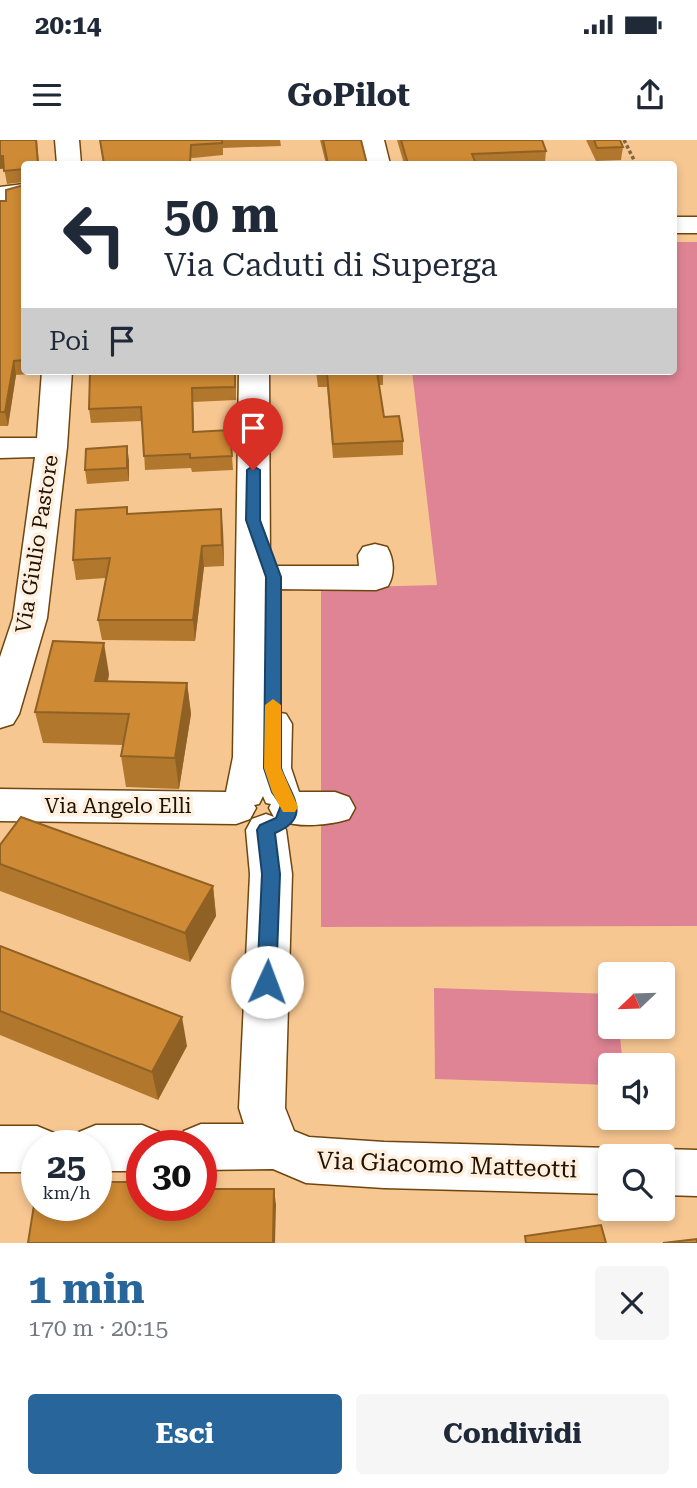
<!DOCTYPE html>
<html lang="it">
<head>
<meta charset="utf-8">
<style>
	:root { --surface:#fff; --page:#f6f6f7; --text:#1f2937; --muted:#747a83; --accent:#27659b }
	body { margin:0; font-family:"Roboto Serif",serif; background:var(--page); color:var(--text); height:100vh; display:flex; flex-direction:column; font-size:26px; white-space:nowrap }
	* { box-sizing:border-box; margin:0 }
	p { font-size:23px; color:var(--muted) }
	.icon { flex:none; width:38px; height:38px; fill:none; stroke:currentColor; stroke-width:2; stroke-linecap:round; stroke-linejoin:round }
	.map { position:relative; height:1103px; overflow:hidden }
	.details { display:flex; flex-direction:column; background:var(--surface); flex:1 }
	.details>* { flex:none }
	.hud { position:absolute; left:21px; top:21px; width:656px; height:214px; border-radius:7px; box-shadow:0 4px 10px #0003; background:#fff; color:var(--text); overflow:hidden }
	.needle { width:46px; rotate:247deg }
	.controls { position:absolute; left:598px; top:822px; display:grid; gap:14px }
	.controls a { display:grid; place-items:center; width:77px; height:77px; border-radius:7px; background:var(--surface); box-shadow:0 4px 10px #0003; font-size:35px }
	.speed { position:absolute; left:21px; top:990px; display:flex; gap:14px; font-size:35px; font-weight:700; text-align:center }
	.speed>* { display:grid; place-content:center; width:91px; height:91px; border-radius:50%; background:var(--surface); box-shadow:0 4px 10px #0003; line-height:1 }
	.speed small { font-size:18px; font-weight:400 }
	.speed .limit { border:10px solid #d22; background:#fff; color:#111 }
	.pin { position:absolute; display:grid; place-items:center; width:60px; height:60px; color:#fff; margin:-72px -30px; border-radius:50% 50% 50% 0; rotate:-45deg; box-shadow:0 0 7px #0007 }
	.pin .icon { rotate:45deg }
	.me { position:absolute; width:77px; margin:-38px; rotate:2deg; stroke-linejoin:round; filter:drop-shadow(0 0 5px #0008) }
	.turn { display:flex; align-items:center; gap:24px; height:147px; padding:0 28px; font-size:32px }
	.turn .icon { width:91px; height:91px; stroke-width:2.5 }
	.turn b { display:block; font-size:49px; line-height:60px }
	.then { display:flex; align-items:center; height:66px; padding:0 28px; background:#0003; gap:14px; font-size:26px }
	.round { display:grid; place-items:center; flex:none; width:74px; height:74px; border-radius:7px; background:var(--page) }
	.headline { display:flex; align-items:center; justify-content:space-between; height:119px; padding:0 28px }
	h1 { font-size:42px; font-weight:700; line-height:52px; color:var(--accent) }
	.primary-button { display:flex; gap:14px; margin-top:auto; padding:14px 28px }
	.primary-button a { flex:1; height:80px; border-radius:7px; background:var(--accent); color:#fff; font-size:28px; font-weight:700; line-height:80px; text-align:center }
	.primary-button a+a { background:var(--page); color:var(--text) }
	.status { display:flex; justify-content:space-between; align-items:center; height:49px; padding:0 35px; background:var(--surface); direction:ltr }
	.status svg { height:19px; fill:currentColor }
	header { display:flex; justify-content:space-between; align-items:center; height:91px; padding:0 28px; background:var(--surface); font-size:32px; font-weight:700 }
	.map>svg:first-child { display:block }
	.green { fill:#df8495 }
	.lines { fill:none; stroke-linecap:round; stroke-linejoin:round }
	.minor-casing { stroke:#70460f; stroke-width:3 }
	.path { stroke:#826442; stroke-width:3.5; stroke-dasharray:3.5 2.5; stroke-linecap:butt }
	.minor { fill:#fff; fill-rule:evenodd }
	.wall { fill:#b1772d }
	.shaded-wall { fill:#906124 }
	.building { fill:#ce8a34; stroke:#906124; stroke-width:2 }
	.route { fill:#27659b; stroke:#194265; stroke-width:2 }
	.slow { fill:#f59e0b }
	.labels { text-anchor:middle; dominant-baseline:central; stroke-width:7; stroke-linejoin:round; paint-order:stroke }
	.street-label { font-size:21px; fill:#211100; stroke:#feefdf }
	.near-street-label { font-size:24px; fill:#211100; stroke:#feefdf }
</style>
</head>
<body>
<div class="status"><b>20:14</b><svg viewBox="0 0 49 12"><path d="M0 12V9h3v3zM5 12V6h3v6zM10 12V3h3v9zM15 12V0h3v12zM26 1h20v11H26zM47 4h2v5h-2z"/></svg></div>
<header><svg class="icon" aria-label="menu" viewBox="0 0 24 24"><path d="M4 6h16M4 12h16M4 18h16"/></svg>GoPilot<svg class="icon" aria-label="share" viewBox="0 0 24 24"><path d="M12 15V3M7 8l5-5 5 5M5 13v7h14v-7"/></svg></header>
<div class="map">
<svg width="697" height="1103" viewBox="0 0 697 1103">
	<rect width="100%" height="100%" fill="#f7c792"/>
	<g class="green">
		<polygon points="674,102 697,102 697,786 321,787 321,448 437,445 412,231 674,231"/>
		<polygon points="434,848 611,854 611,887 619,887 623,926 611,926 611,945 435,939"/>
	</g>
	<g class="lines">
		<defs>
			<g id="minor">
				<polygon points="55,0 79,0 81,24 57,24"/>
				<polygon points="360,0 384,0 390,24 366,24"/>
				<polygon points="24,44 24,58 0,61 0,47"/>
				<rect x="674" y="77" width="23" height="16"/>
				<polygon points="42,231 72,231 67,307 47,478 19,574 13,584 0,588 0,517 13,478 35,317 0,318 0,298 37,298"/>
				<path d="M239 231H269L270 426H359L358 415 363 407 375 404 387 407C394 419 395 434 388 446L376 450 270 449 271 571 286 574 292 584 291 628 299 652H335L349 657 355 668 349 679C330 685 301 688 281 681L286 690 292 734 285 968 294 991 309 997 384 1002 611 1008 629 1017H611V1054L384 1048 306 1043 273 1029 201 1030V1006H177L184 991 201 984H244L239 968 250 734 246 690 252 679 266 674 274 677 269 668 271 664 266 663 263 656 259 664 254 665 256 668 250 679 236 684 0 681V649L226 652 233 617Z"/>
				<polygon points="96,985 142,985 159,992 165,1006 142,1006 142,1031 96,1031 96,1006 73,1006 79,992"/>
				<polygon points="0,986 37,986 54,993 60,1006 37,1006 37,1032 0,1032"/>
				<polygon points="663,1009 697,1010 697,1056 663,1055 663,1017 645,1017"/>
			</g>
		</defs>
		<use href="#minor" class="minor-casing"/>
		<polyline class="path" points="624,0 636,24"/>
		<use href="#minor" class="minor"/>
	</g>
	<g class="wall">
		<polygon points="0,0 37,0 39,24 24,24 24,231 31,231 30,234 16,235 8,286 0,286 0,61 6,61 24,45 24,42 7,44 4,28 0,29"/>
		<polygon points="100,0 280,0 281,6 223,8 223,15 193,18"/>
		<polygon points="320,0 361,0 367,24 326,24"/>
		<polygon points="397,0 542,0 546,11 545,23 517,24 404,24"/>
		<polygon points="586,0 620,0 623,7 621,20 596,21"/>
		<polygon points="236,231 236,260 193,262 194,292 230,290 233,330 192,332 191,328 145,330 142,281 91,283 89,269"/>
		<polygon points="316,231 383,231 383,245 379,245 384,277 403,301 403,315 333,318 327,247 318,247"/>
		<polygon points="129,320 129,341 87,344 85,330"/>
		<polygon points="127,367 128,374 223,390 224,426 204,427 195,501 102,500 98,480 106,438 76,440 73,420"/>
		<polygon points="109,534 108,541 187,543 191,574 179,649 126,647 121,616 123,605 43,603 35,572"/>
		<polygon points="0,705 213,746 216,776 190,822 0,751"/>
		<polygon points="0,806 187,906 158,960 0,895"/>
	</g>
	<g class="shaded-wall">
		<polygon points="0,16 3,16 6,28 0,29"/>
		<polygon points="14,221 16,235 8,286 5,272"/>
		<polygon points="192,248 193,262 194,305 193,292"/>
		<polygon points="127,306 129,320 129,341 127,328"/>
		<polygon points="221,369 223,390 224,426 222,405"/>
		<polygon points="202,406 204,427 195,501 193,480"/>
		<polygon points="104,503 109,534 101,572 95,541"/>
		<polygon points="187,543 191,574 179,649 175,618"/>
		<polygon points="213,746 216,776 190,822 185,793"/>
		<polygon points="182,877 187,906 158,960 152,932"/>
		<polygon points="274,1049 276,1065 275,1103 273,1103"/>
	</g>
	<g class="building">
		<polygon points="0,0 36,0 38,24 24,24 24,220 14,221 5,272 0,272 0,61 6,61 6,50 24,45 24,29 4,31 3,16 0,16"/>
		<polygon points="100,0 222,0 222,3 191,5 190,24 104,24"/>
		<polygon points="323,0 361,0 367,24 328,24"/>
		<polygon points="401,0 542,0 546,11 472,14 476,24 408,24"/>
		<polygon points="594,0 620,0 623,7 597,8"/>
		<polygon points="90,231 235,231 235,247 192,248 193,292 230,290 232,316 190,318 190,314 144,316 141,267 89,269"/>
		<polygon points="317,231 383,231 377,232 384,277 399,276 403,301 333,304 327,233 317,234"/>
		<polygon points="127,306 127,328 85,330 86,309"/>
		<polygon points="127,367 127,374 221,369 222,405 202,406 193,480 98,480 110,418 73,420 76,370"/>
		<polygon points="53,501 104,503 95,541 187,543 175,618 121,616 129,574 35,572"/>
		<polygon points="21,677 213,746 185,793 0,724 0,705"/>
		<polygon points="0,806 182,877 152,932 0,871"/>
		<polygon points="96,1042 142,1042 142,1066 201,1066 201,1049 274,1049 273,1103 28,1103 37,1046 37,1066 96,1066"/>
		<polygon points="601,1085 606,1103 526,1103 525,1096"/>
		<polygon points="697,1099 697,1103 663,1103"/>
	</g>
	<path class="route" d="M253 326 260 330V380L281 437V628C290 655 314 677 275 693L280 734 276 842 274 848 267 851 260 848 257 842 262 734 257 690 260 685 276 678 281 665 272 652 264 628 266 437 246 380 247 330Z"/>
	<polygon class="slow" points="273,559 281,565 281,628 298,667 295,672 283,672 272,652 264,628 265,565"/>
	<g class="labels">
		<g class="street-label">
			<text transform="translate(37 404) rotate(-81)">Via Giulio Pastore</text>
			<text x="118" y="666">Via Angelo Elli</text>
		</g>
		<g class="near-street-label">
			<text transform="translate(447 1025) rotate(2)">Via Giacomo Matteotti</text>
		</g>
	</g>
</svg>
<div class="controls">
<a><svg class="needle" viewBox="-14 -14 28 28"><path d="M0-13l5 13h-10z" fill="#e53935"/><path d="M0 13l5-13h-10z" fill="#747a83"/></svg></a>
<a><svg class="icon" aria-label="sound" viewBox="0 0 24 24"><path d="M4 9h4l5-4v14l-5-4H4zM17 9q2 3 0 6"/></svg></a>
<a><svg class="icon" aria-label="search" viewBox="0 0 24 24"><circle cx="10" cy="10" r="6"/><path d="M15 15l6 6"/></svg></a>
</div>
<div class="speed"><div>25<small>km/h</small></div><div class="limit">30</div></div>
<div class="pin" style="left:253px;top:330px;background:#d93025"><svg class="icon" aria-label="arrive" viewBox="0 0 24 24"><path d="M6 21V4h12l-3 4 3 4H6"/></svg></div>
<svg class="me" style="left:267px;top:842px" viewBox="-20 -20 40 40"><circle r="19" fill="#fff"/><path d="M0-13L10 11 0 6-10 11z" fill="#27659b"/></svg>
<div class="hud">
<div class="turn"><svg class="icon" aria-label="left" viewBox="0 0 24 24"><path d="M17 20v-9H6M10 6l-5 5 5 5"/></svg><div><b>50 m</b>Via Caduti di Superga</div></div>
<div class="then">Poi<svg class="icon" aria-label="arrive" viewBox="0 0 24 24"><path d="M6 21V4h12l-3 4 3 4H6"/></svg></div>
</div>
</div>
<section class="details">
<div class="headline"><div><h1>1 min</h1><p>170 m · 20:15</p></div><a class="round"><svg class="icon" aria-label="close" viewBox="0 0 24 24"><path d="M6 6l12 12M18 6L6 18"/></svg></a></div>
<div class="primary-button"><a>Esci</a><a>Condividi</a></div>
</section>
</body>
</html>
